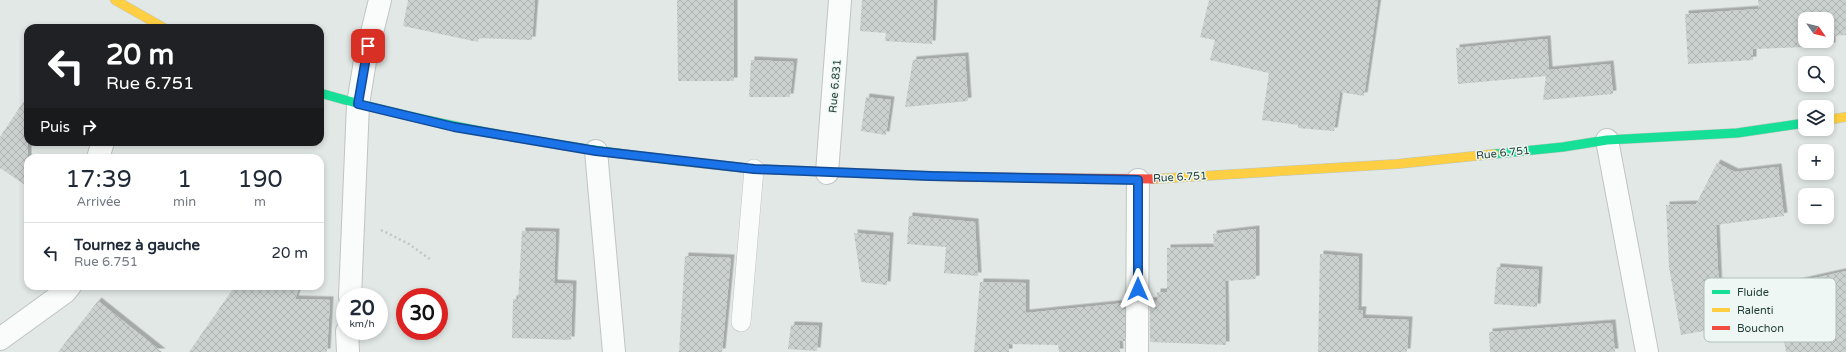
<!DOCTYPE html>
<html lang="fr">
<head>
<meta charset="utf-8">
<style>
	:root { --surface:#fff; --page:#f2f2f3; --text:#1f2937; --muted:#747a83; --line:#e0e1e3 }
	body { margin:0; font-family:"Varela Round",sans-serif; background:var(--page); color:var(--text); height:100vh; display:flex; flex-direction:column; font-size:15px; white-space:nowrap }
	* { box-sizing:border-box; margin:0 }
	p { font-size:13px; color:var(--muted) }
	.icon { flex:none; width:22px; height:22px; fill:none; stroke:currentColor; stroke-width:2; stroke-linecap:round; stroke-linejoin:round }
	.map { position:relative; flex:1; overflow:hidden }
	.panel { position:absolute; left:24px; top:154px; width:300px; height:136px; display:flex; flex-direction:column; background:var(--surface); border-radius:12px; box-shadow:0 2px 6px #0003 }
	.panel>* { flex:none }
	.top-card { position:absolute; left:24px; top:24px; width:300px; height:122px; border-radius:12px; box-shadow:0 2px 6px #0003; background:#202124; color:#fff; overflow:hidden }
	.needle { width:26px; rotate:124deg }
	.tools { position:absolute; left:1798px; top:12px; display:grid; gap:8px }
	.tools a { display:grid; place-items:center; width:36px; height:36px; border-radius:8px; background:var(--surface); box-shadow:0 2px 6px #0003; font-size:20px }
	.speed { position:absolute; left:336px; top:288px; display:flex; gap:8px; font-size:20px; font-weight:700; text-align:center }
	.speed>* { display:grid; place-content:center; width:52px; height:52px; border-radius:50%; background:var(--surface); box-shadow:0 2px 6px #0003; line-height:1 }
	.speed small { font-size:10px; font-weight:400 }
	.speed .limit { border:6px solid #d22; background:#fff; color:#111 }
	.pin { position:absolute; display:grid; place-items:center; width:34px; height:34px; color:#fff; margin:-17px; border-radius:8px; box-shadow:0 2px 6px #0006 }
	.me { position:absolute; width:44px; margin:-22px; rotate:0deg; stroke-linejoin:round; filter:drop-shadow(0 0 3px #0008) }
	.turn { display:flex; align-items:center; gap:14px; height:84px; padding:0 16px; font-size:18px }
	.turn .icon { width:52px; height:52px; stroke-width:2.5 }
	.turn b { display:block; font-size:28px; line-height:34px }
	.then { display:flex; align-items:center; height:38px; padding:0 16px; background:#0003; gap:8px; font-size:15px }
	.eta { display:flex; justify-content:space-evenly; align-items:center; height:68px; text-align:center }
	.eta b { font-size:24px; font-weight:600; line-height:28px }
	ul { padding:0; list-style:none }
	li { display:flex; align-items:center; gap:12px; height:60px; padding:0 16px; border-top:1px solid var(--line) }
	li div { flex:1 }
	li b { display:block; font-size:15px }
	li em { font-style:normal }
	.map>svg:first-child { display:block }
	.building { fill:url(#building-cross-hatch); fill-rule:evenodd; filter:url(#shadow) }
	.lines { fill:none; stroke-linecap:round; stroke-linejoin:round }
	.lane-casing { stroke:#bec5c2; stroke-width:20 }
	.street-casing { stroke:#bec5c2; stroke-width:24 }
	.fast-casing { stroke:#bbc5c1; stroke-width:10 }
	.slow-casing { stroke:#bbc5c1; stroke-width:10 }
	.jam-casing { stroke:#bbc5c1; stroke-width:10 }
	.path { stroke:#bfc8c4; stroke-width:2.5; stroke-dasharray:2 3; stroke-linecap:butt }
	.lane { stroke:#fafcfb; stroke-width:19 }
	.street { stroke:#fafcfb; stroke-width:22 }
	.fast { stroke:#16e098; stroke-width:9 }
	.slow { stroke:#ffcf43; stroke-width:9 }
	.jam { stroke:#f24e42; stroke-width:9 }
	.route-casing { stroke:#114b97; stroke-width:10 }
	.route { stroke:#1a73e8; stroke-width:7 }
	.labels { text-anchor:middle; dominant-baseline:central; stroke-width:3; stroke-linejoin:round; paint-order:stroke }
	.street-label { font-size:11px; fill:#1f3b34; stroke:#eef7f3 }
	.key { fill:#eef7f3; stroke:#b0bfba; stroke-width:1 }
	.key-label { font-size:11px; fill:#1f3b34 }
</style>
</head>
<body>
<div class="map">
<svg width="1846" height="352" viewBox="0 0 1846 352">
	<defs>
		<pattern id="building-cross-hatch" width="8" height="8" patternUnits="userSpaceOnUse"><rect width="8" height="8" fill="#cbd1cf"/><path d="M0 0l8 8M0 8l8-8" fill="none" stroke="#aeb4b2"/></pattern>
		<filter id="shadow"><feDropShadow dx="3.5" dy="-3.5" stdDeviation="0" flood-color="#0004"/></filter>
	</defs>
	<rect width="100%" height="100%" fill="#e1e8e5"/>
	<g class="building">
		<polygon points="408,0 535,0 532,40 479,38 478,42 403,26"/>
		<polygon points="677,0 734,0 734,81 678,81"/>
		<polygon points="862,0 934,0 932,44 885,41 886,33 860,31"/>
		<polygon points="1209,0 1378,0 1364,96 1340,92 1334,131 1298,128 1298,125 1262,120 1269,73 1210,60 1215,40 1200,37"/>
		<path d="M1758 0H1846V35L1832 36V46L1753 49V60L1688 64 1685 14 1759 9ZM1805 19H1827V41H1805Z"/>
		<polygon points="1547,39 1549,70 1610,64 1613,94 1543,100 1546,76 1458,84 1456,48"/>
		<polygon points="965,56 968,101 905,107 913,60"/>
		<polygon points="751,60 794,62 790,97 749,97"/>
		<polygon points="28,95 28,187 0,168 0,137"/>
		<polygon points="866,97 891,100 886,135 861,131"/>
		<polygon points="1717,163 1735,172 1778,167 1784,216 1716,225 1719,291 1742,287 1743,294 1846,271 1846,352 1786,352 1781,322 1755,329 1754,322 1681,335 1669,267 1666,205 1696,204"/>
		<polygon points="909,216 975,222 978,276 944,273 946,247 907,244"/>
		<polygon points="1256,229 1256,279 1225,281 1226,345 1150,342 1150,301 1157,300 1157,292 1167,292 1167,248 1214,247 1213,234"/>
		<polygon points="522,231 556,232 554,283 573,284 571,340 512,338 513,299 518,300"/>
		<polygon points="854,233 890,236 887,285 861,282"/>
		<polygon points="1320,254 1359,257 1358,310 1363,310 1362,318 1409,320 1407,352 1318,352"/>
		<polygon points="685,256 731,258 722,352 679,352"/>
		<polygon points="1497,267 1539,270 1537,307 1494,304"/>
		<polygon points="980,282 1026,283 1026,313 1125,303 1125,341 1119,341 1120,352 1059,352 1058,345 1009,344 1009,352 974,352"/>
		<polygon points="235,286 300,286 295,299 330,300 327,352 189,352"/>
		<polygon points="98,301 162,352 58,352"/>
		<polygon points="1612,323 1615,352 1490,352 1489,332"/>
		<polygon points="791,325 819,326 817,351 788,349"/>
	</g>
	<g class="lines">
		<defs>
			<polyline id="lane" points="741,322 754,169"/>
			<g id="street">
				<polyline points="1607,140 1647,352"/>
				<polyline points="596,151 614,352"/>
				<polyline points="98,158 103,142"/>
				<polyline points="827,173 840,0"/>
				<polyline points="350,297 358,104 365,61 380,0"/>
				<polyline points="347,331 348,352"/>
				<polyline points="0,339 65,292 70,286"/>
				<polyline points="1137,352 1138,180"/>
			</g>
			<g id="fast">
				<path d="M320 93C438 127 558 147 680 161"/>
				<polyline points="1494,154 1563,147 1607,140 1737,133 1805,123"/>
			</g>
			<g id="slow">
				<polyline points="115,0 164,28"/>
				<polyline points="1827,120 1846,117"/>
				<polyline points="680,161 754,169 959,177"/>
				<polyline points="1154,179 1397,164 1494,154"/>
			</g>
			<polyline id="jam" points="959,177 1154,179"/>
		</defs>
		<use href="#lane" class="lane-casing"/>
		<use href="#street" class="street-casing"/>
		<use href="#fast" class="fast-casing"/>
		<use href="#slow" class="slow-casing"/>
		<use href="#jam" class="jam-casing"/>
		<polyline class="path" points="381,230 409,244 431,260"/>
		<use href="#lane" class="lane"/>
		<use href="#street" class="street"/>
		<use href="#fast" class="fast"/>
		<use href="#slow" class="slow"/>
		<use href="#jam" class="jam"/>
	</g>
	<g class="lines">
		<defs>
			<polyline id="route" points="368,46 358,104 454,127 596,151 754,169 930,176 1138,180 1138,289"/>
		</defs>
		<use href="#route" class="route-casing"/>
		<use href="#route" class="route"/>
	</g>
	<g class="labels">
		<g class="street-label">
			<text transform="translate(835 86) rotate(-85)">Rue 6.831</text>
			<text transform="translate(1503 153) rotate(-6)">Rue 6.751</text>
			<text transform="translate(1180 177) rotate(-3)">Rue 6.751</text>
		</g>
	</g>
	<rect x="1704" y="278" width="132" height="64" rx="6" class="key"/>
	<rect x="1712" y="290" width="18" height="4" fill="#16e098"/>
	<rect x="1712" y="308" width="18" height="4" fill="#ffcf43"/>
	<rect x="1712" y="326" width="18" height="4" fill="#f24e42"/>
	<g class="key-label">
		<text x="1737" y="296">Fluide</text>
		<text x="1737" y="314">Ralenti</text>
		<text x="1737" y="332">Bouchon</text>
	</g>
</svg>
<div class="tools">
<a><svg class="needle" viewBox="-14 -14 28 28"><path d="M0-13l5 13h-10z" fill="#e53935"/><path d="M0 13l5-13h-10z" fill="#747a83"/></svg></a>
<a><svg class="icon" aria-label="search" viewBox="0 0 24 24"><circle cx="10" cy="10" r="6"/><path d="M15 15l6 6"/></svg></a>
<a><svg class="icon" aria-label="layers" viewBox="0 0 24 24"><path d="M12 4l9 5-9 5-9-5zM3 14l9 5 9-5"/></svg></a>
<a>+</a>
<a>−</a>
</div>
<div class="speed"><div>20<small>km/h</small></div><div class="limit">30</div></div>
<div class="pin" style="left:368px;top:46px;background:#d93025"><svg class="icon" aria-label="arrive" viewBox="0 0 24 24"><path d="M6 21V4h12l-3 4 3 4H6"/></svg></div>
<svg class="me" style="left:1138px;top:289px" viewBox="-20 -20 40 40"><path d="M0-17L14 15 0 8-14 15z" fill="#1a73e8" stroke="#fff" stroke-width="4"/></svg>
<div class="top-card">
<div class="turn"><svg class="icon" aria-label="left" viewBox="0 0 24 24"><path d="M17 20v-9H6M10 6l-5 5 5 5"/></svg><div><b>20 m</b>Rue 6.751</div></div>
<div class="then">Puis<svg class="icon" aria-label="right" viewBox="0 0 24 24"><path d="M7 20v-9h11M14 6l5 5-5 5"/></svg></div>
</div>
<section class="panel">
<div class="eta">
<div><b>17:39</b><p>Arrivée</p></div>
<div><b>1</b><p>min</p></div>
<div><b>190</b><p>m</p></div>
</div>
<ul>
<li><svg class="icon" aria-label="left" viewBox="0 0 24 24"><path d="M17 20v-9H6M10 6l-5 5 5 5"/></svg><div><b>Tournez à gauche</b><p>Rue 6.751</p></div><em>20 m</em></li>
</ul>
</section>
</div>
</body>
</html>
